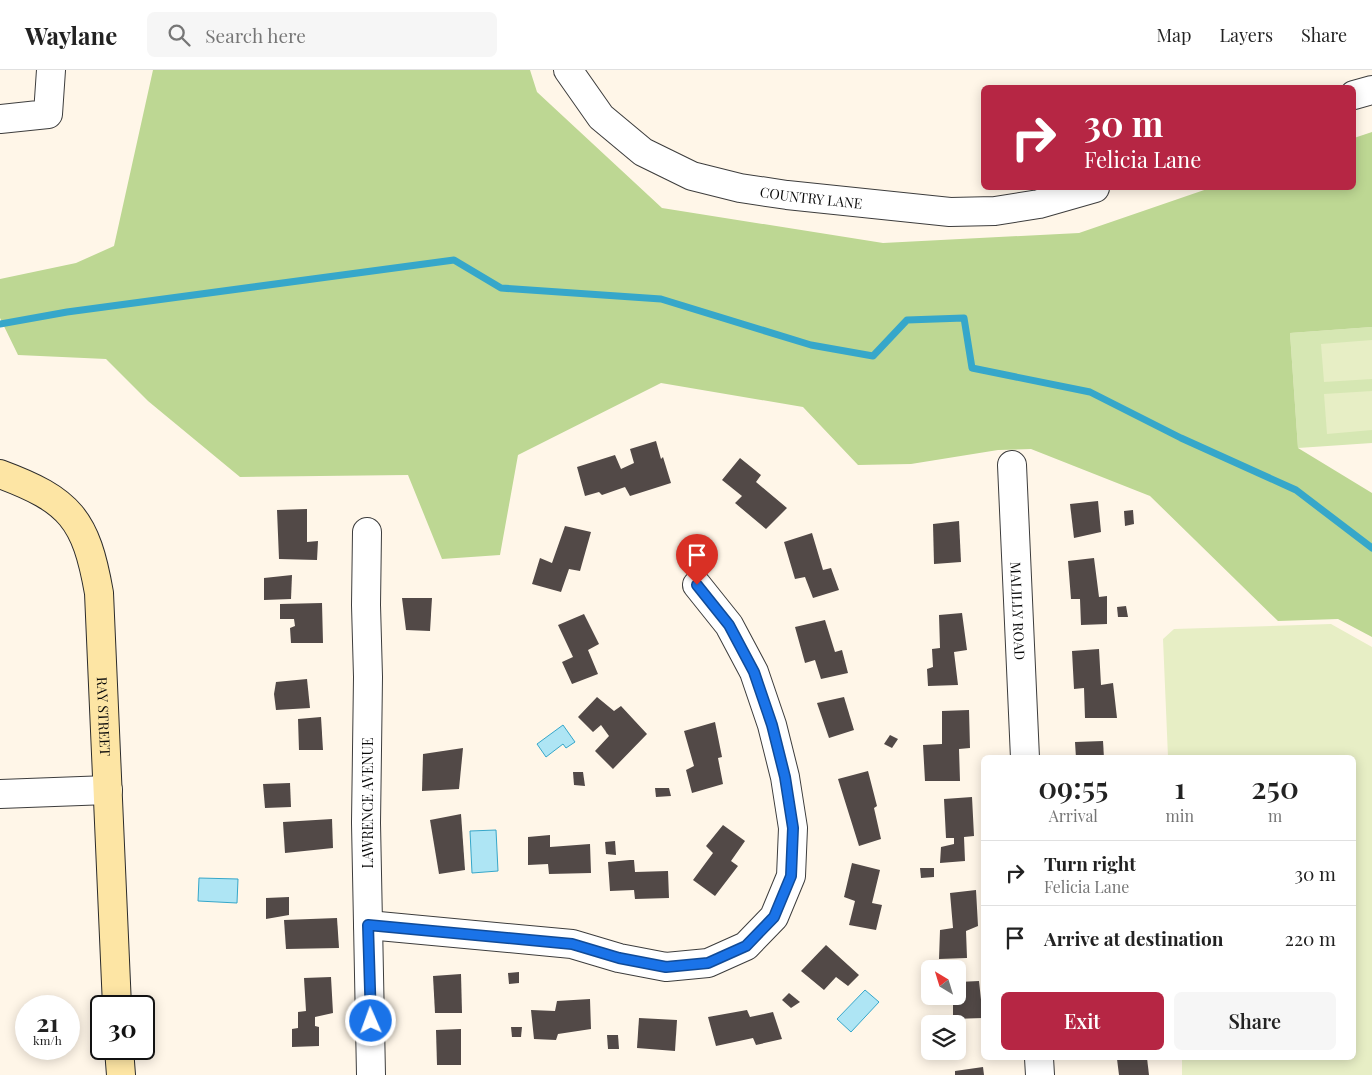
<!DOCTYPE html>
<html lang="en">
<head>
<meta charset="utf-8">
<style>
	:root { --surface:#fff; --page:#f6f6f6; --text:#222; --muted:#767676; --line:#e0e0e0; --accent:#b62644 }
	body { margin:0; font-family:"Playfair Display",serif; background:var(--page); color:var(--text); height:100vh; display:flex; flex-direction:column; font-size:19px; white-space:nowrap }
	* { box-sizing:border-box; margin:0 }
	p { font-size:16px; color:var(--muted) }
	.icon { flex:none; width:28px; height:28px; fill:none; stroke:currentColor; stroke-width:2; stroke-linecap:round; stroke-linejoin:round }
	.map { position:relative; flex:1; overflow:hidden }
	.panel { position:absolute; left:981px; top:685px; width:375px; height:305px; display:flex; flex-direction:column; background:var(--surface); border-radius:8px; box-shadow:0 2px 12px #0003 }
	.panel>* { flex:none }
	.hud { position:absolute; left:981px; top:15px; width:375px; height:105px; border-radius:8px; box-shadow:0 2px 12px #0003; background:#b62644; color:#fff; overflow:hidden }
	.needle { width:32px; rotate:322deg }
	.fabs { position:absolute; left:921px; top:890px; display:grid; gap:10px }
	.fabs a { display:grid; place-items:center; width:45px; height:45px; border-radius:8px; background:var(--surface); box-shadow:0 2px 12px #0003; font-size:25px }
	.speed { position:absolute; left:15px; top:925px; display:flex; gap:10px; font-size:25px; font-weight:700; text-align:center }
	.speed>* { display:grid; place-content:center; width:65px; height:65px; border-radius:50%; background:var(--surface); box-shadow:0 2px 12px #0003; line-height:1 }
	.speed small { font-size:12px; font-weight:400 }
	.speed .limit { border:2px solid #111; border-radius:8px; background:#fff; color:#111 }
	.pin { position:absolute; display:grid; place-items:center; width:42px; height:42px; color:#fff; margin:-51px -21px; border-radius:50% 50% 50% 0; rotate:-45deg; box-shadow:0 0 5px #0007 }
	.pin .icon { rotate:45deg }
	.me { position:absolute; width:55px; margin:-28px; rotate:358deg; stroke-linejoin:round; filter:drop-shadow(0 0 4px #0008) }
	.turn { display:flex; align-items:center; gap:18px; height:105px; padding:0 20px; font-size:22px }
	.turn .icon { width:65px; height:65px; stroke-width:2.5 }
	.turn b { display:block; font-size:35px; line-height:42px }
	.eta { display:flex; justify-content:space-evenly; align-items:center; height:85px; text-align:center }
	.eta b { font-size:30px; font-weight:600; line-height:35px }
	.button { display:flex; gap:10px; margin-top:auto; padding:10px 20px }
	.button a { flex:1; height:58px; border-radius:8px; background:var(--accent); color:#fff; font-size:20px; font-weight:600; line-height:58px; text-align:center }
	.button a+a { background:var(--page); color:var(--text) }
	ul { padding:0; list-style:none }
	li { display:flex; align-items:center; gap:15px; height:65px; padding:0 20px; border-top:1px solid var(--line) }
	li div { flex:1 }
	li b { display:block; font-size:19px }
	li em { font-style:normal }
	header { display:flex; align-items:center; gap:30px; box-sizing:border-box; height:70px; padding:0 25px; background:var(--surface); border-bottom:1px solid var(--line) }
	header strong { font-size:24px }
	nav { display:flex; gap:28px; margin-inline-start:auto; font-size:18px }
	.search { width:350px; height:45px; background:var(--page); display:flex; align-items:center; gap:12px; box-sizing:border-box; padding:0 18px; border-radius:8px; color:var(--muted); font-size:19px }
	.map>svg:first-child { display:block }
	.green { fill:#d6e7b3 }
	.forest { fill:#bdd793 }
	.pitch { fill:#e7eec5 }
	.water { fill:#aee5f4; stroke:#36a7ca }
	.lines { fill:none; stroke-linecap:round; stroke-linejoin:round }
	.stream { stroke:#36a7ca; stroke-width:7 }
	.building { fill:#524947 }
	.street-casing { stroke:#3d3d3d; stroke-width:30 }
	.secondary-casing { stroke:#2c2c2c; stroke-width:30 }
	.street { stroke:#fff; stroke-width:28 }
	.secondary { stroke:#fde5a4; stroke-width:28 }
	.route-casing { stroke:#114b97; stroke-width:12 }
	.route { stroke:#1a73e8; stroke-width:9 }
	.labels { text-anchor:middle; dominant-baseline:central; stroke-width:5; stroke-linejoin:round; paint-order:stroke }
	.street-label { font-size:14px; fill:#0a0a0a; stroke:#fff }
</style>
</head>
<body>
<header>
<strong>Waylane</strong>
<div class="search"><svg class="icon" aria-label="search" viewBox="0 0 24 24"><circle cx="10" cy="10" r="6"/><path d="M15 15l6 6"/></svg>Search here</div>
<nav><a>Map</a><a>Layers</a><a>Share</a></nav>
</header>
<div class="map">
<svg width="1372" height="1005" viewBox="0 0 1372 1005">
	<rect width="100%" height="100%" fill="#fff6e8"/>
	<polygon class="green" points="1372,257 1372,373 1298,378 1290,263"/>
	<polygon class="forest" points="153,0 530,0 537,22 662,138 883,173 1079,163 1210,118 1354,118 1354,68 1372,62 1372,257 1290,263 1298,378 1372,423 1372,567 1338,549 1278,551 1150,426 1031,379 998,380 911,394 858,395 803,337 661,313 518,385 500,485 442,489 408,405 240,407 148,331 106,289 18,285 0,248 0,209 76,193 114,176"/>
	<g class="pitch">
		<polygon points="1372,270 1372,309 1324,312 1321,274"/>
		<polygon points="1372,321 1372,360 1327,364 1324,324"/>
		<polygon points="1331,554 1372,577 1372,1005 1182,1005 1182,988 1354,988 1354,688 1168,687 1163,569 1174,559"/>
	</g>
	<g class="water">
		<polygon points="563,655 575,672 566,678 563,674 546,687 537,674"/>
		<polygon points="496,760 498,801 472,803 470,761"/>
		<polygon points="199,808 238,809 237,833 198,831"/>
		<polygon points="865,920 879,932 851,962 837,949"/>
	</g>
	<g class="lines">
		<polyline class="stream" points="0,254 67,242 454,190 501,218 661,229 811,275 873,286 907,250 964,248 972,298 1090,322 1181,368 1296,420 1372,478"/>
	</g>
	<g class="building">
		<polygon points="656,371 661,389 663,387 671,413 630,426 625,417 602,425 599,422 585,426 577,397 615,385 621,399 634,393 630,379"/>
		<polygon points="740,388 761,405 756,412 787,438 766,459 735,433 742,426 722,410"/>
		<polygon points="1098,431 1101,462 1074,468 1070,434"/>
		<polygon points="307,439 307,472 318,471 317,490 279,489 277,440"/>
		<polygon points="1133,440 1134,454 1125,456 1124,441"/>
		<polygon points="959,451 961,492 934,494 933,454"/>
		<polygon points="565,456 591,462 580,501 569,499 561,522 532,514 540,488 552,493"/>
		<polygon points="812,463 823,500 831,498 839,520 813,528 805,507 795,509 784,472"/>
		<polygon points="1094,488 1099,527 1107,526 1107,554 1081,555 1080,529 1071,529 1068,491"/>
		<polygon points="292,505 291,529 264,530 264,508"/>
		<polygon points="402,528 432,528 430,561 406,560"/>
		<polygon points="322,533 323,573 291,573 290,558 295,556 294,549 280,549 280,534"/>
		<polygon points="1126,536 1128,547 1118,547 1117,537"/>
		<polygon points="962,543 967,580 954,582 958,615 928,616 927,599 933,597 932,579 940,578 939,545"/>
		<polygon points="584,544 599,574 588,580 598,604 572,614 562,592 573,587 558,555"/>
		<polygon points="825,550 835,582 842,580 848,603 821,609 815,590 805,593 795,557"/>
		<polygon points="1099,579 1101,615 1113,613 1117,648 1085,648 1084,618 1074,619 1072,581"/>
		<polygon points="307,609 310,638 276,640 274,624 276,612"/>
		<polygon points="597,627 614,641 621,636 647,664 613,699 595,681 609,666 601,655 593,662 578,647"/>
		<polygon points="844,627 854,660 829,668 817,633"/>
		<polygon points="969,640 970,678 959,679 960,711 925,711 923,675 942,674 942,641"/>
		<polygon points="321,647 323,680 299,680 298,649"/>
		<polygon points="715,652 722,687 718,688 723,714 692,723 686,700 694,696 684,661"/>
		<polygon points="890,665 898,669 892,678 884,674"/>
		<polygon points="1103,671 1104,688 1076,688 1075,672"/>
		<polygon points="463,678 459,719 422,721 423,684"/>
		<polygon points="868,701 877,736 874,738 881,769 859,776 838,709"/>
		<polygon points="573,702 583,702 585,716 574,715"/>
		<polygon points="290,713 291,737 265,738 263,714"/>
		<polygon points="655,718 669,718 671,726 656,727"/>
		<polygon points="972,727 974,766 964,767 965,791 940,793 941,777 954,774 954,768 946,768 944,729"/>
		<polygon points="461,744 465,800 439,804 430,750"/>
		<polygon points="332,749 333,778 285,783 283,752"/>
		<polygon points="723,755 745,771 731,791 738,796 715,826 693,810 713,783 706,776"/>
		<polygon points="550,765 550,777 590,774 591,803 549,804 548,794 528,795 528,767"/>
		<polygon points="615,771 616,785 606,784 605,772"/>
		<polygon points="630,790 634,790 635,802 668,801 669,828 635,829 634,820 610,821 608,792"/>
		<polygon points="852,793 880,800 872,833 882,835 876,860 849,855 855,831 844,827"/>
		<polygon points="920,798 934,798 934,807 921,808"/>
		<polygon points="976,820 978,856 966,861 967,888 939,889 940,860 953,858 950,823"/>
		<polygon points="289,827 289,845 266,849 266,828"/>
		<polygon points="337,848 339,878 286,879 284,850"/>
		<polygon points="826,875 859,905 848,916 836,907 824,920 801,901"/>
		<polygon points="519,902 519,913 509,914 508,903"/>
		<polygon points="461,904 462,943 435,943 433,906"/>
		<polygon points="331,907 333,943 315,947 315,956 319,957 319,976 292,977 292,959 298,958 298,942 306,941 304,908"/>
		<polygon points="979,911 983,948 953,949 953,926 958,926 958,912"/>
		<polygon points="789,923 800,932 791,938 782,930"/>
		<polygon points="590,929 591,959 558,964 556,970 534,969 531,940 555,941 557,931"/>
		<polygon points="747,940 750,947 773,942 782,969 756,975 753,968 716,976 708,947"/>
		<polygon points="639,948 677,950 675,981 637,978"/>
		<polygon points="511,957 522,957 521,967 512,967"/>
		<polygon points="461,959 461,995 437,995 436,960"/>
		<polygon points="607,965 618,965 619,979 608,979"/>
		<polygon points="958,974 959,974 960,986 935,987 935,981 958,981"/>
		<polygon points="1124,988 1147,988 1149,1005 1119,1005 1117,989"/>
		<polygon points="983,997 984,1005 955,1005 955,1001"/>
	</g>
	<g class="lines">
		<defs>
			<g id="street">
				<path id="s1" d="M568 0 601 47 643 82 692 106 740 118 787 125 950 142 995 141 1039 134 1095 118"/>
				<polyline points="1354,25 1372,20"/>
				<polyline points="0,49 48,44 51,0"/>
				<path id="s2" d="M1012 395 1025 688"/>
				<polyline points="367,462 366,535 368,607 366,753 371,1005"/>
				<polyline points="0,724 108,720"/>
				<polyline points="368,855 572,874 619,888 666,897 708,893 746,876 774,847 791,806 793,758 785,707 772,655 754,602 729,555 697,515"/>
				<polyline points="1039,988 1040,1005"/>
			</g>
			<g id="secondary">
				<path id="s3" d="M0 404C70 430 86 449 99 523L117 936"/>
				<polyline points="119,979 121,1005"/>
			</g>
		</defs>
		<use href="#street" class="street-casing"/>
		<use href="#secondary" class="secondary-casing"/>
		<use href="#street" class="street"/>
		<use href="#secondary" class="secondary"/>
	</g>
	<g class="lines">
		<defs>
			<polyline id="route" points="371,951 368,855 572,874 619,888 666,897 708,893 746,876 774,847 791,806 793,758 785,707 772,655 754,602 729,555 697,515"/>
		</defs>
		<use href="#route" class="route-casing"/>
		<use href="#route" class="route"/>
	</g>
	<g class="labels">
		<g class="street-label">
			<text stroke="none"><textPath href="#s1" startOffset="288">COUNTRY LANE</textPath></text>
			<text stroke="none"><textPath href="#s2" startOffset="146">MALILLY ROAD</textPath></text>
			<text stroke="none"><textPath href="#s3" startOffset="290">RAY STREET</textPath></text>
			<text transform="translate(367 733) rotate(-90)">LAWRENCE AVENUE</text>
		</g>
	</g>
</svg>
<div class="fabs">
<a><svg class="needle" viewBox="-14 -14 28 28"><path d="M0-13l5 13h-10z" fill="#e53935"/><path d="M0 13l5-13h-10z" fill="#767676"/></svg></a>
<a><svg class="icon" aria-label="layers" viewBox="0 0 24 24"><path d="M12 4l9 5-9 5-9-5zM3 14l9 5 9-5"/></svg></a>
</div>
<div class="speed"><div>21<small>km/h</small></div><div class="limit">30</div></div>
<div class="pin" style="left:697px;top:515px;background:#d93025"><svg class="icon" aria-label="arrive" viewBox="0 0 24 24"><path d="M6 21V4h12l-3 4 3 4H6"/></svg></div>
<svg class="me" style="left:371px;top:951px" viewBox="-20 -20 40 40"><circle r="17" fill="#1a73e8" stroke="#fff" stroke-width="3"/><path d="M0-11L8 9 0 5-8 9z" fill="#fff"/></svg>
<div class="hud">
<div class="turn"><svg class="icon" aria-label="right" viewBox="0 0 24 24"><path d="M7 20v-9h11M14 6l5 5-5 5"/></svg><div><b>30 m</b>Felicia Lane</div></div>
</div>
<section class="panel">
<div class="eta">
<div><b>09:55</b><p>Arrival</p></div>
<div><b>1</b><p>min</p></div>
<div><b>250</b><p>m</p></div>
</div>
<ul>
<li><svg class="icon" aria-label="right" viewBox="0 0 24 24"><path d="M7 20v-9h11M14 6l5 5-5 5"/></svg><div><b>Turn right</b><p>Felicia Lane</p></div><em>30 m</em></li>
<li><svg class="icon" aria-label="arrive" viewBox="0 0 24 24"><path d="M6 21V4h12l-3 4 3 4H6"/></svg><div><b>Arrive at destination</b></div><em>220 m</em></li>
</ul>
<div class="button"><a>Exit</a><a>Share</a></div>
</section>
</div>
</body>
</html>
